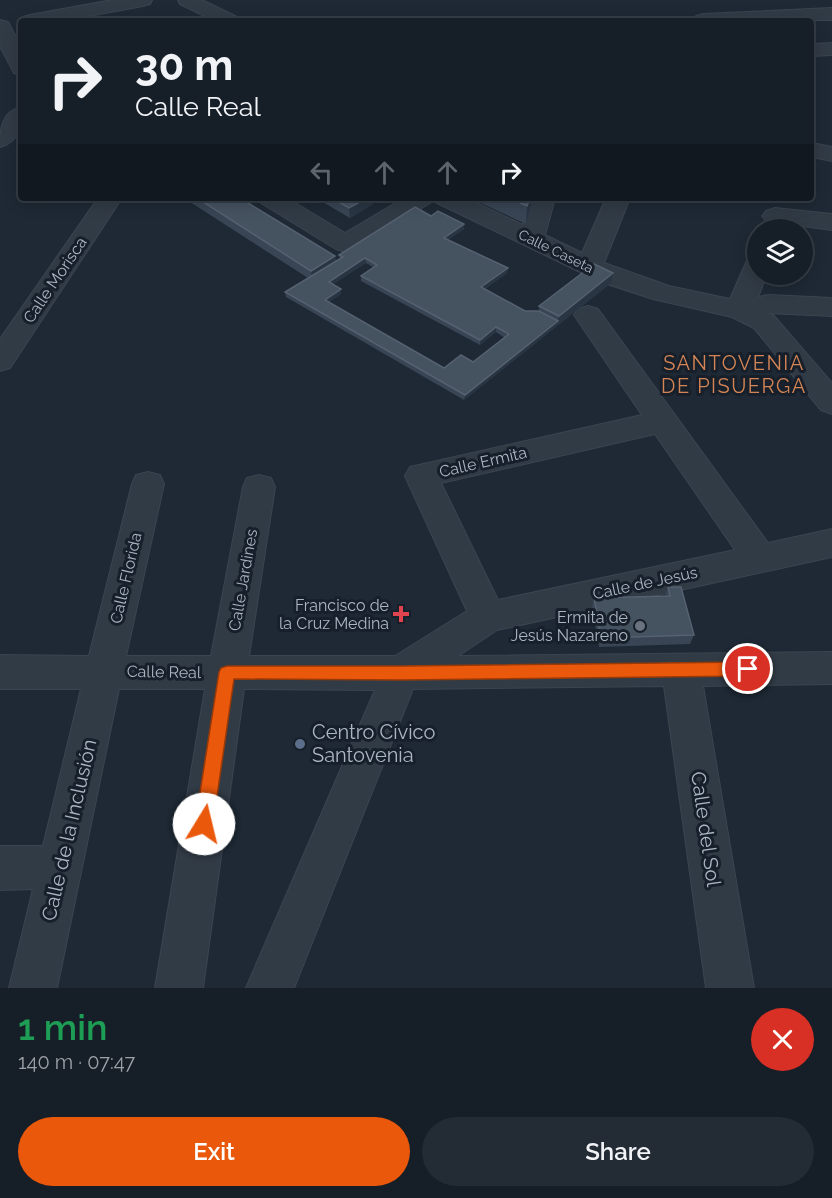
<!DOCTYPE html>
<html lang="en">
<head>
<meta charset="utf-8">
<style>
	:root { --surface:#161f28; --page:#232c34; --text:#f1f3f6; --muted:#9ea2a8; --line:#353d45; --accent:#ea580c }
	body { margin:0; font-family:Raleway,sans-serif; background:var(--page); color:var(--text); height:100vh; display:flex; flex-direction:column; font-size:22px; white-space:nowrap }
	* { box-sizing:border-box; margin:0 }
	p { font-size:20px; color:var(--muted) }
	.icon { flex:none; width:33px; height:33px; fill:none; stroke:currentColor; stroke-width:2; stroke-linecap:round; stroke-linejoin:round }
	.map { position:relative; height:988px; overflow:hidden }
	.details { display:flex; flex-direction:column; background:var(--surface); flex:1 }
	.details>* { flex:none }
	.guide { position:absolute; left:18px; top:18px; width:796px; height:183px; border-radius:6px; box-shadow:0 3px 15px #0003,0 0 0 2px var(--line); background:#161f28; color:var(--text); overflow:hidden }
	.fabs { position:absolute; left:747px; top:219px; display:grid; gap:12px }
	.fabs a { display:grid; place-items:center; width:66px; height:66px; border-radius:50%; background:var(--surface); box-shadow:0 3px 15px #0003,0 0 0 2px var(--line); font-size:30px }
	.pin { position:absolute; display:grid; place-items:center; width:51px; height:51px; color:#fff; margin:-26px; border:3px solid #fff; border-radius:50%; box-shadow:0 2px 6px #0007 }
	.me { position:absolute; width:66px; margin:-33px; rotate:9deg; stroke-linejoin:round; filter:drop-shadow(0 0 4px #0008) }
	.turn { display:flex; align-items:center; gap:21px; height:126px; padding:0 18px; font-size:27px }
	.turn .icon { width:78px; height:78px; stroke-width:2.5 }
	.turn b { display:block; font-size:42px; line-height:51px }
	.lanes { display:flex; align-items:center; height:57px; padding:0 18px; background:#0003; justify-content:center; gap:30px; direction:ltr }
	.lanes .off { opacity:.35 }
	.round { display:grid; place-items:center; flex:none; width:63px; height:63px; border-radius:32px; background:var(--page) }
	.summary { display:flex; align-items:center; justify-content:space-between; height:102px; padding:0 18px }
	h1 { font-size:36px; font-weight:600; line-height:45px; color:#1e9e55 }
	.primary-button { display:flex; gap:12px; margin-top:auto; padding:12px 18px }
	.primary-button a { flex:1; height:69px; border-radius:36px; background:var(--accent); color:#fff; font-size:24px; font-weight:600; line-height:69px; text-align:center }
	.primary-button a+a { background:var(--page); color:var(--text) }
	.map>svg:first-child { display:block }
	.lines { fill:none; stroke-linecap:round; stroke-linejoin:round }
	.minor-casing { stroke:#3b444f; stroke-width:2 }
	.minor { fill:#313b46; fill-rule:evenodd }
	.wall { fill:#394554; fill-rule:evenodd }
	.shaded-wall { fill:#293543 }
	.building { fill:#455260; stroke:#556170; stroke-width:1.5; fill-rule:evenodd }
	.route { fill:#ea580c; stroke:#983908; stroke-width:1.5 }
	.health-dot { fill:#e0444e; stroke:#17202a; stroke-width:2 }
	.worship-dot { fill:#6b7280; stroke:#17202a; stroke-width:2 }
	.service-dot { fill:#5c6f8a; stroke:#17202a; stroke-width:2 }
	.labels { text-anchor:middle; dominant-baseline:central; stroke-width:6; stroke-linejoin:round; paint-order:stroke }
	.far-street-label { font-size:14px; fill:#abb6c3; stroke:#17202a }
	.street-label { font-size:16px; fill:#abb6c3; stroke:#17202a }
	.poi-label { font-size:16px; fill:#abb6c3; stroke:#17202a; text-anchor:end }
	.quarter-label { font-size:20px; letter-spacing:1.5px; fill:#d58555; stroke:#17202a }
	.near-poi-label { font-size:20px; fill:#abb6c3; stroke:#17202a; text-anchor:start }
	.near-street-label { font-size:20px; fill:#abb6c3; stroke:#17202a }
</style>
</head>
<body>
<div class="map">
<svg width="832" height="988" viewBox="0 0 832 988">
	<rect width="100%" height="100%" fill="#1e2935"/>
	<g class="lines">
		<defs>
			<g id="minor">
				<polygon points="112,0 152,0 150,4 143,6 61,21 20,21 23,17 30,15"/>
				<polygon points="178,0 202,0 237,17 240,21 215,21 180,4"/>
				<polygon points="832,8 832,20 693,20 696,16 703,14"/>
				<polygon points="0,20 8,22 21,47 21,75 14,73 0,46"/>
				<polygon points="832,43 832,55 812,56 812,44"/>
				<path d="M21 107C21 125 20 142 0 147 0 130 1 112 21 107Z"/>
				<polygon points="812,143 832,147 832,161 812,157"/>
				<polygon points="98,198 122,198 10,368 0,371 0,339"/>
				<polygon points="258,198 287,198 345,233 404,198 433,198 430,203 354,249 345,252 336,249 261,203"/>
				<polygon points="434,198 466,198 523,225 531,198 555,198 545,235 582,253 606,198 630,198 604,263 669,286 730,299 749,256 758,254 758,274 767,274 758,297 769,295 832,298 832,316 768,313 774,316 832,383 832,414 821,410 754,328 732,317 653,299 601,282 437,203"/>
				<polygon points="775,208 832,214 832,230 766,221 762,216 766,211"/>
				<path d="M588 306 598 309 768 543 832 529V557L497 630 458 656 832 652V684L703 686 754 988H706L664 686 413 689 294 988H246L375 690 244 689 203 988H155L205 689H119L57 988H9L33 889 0 890V846H43L81 689H0V655L89 656 132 484 136 475 148 472 160 475 164 484 126 656H211L243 487 247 478 259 475 271 478 275 487 249 656H395L467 611 405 476 410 467 642 415 574 315 578 309ZM655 434 735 550 498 600 441 483Z"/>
			</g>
		</defs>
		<use href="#minor" class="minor-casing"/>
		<use href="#minor" class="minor"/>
	</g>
	<g class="wall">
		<path d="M187 198H240L335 256 336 261 340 259 339 255 431 216 464 224V229L448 240 508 268 507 273 485 289 525 311H539V306L611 283 464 400 286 297 285 292 308 278 187 200ZM366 263 373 267 361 276V281L480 345 496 332 505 338 473 362 444 368 329 302 341 294 333 284Z"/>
		<polygon points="316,198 373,198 373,204 350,218"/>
		<polygon points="470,198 533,198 526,224"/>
		<polygon points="668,587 694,635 690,644 599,647 592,607 594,598 665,596"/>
	</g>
	<g class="shaded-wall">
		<polygon points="367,198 373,198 373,204 350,218 349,208"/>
		<polygon points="530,198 533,198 526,224 527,206"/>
		<polygon points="464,224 464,229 444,243 444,238"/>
		<polygon points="335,256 336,266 312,281 311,271"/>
		<polygon points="365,258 366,263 329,287 329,282"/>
		<polygon points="508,268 507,273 481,292 481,287"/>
		<polygon points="613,273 611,283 464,400 465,395 558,321 559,316"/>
		<polygon points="341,289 341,294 325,305 325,300"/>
		<polygon points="496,327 496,332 480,345 480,340"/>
	</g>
	<g class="building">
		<polygon points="197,198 240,198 335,256 311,271"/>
		<polygon points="332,198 367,198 349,208"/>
		<polygon points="510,198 530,198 527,206"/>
		<path d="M415 207 431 216 438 211 464 224 444 238 508 268 481 287 525 311H539L558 321 465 395 285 292 343 257 339 255ZM365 258 377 265 361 276 480 340 496 327 509 334 473 362 461 355 444 368 325 300 341 289 329 282Z"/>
		<polygon points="594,264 613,273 559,316 539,306"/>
		<polygon points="668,587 681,587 694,635 601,638 594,598 670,596"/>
	</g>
	<polygon class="route" points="748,662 754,664 756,669 754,674 748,676 401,680 234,679 213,824 210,830 204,832 198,830 195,824 219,672 221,668 227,666 401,666"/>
	<path class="health-dot" d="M398 605h6v6h6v6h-6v6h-6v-6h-6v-6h6z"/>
	<circle class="worship-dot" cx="640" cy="626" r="6"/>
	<circle class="service-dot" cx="300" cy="744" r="6"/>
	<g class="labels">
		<g class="far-street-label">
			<text transform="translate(556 251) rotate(26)">Calle Caseta</text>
		</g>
		<g class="street-label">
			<text transform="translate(55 280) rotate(-56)">Calle Morisca</text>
			<text transform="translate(483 462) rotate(-13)">Calle Ermita</text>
			<text transform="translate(126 578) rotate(-77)">Calle Florida</text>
			<text transform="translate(243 580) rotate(-80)">Calle Jardines</text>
			<text transform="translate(645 583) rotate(-12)">Calle de Jesús</text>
			<text transform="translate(164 672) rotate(1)">Calle Real</text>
		</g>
		<g class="poi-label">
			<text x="389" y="605">Francisco de<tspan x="389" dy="18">la Cruz Medina</tspan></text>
			<text x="628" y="617">Ermita de<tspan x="628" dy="18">Jesús Nazareno</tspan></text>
		</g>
		<g class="quarter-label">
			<text x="734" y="363">SANTOVENIA<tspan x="734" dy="23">DE PISUERGA</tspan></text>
		</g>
		<g class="near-poi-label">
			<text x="312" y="732">Centro Cívico<tspan x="312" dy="23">Santovenia</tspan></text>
		</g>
		<g class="near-street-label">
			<text transform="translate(706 829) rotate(82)">Calle del Sol</text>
			<text transform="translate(69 830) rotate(-77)">Calle de la Inclusión</text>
		</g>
	</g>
</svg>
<div class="fabs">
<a><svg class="icon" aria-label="layers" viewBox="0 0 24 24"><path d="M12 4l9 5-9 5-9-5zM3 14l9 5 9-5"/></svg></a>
</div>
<div class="pin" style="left:748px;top:669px;background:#d93025"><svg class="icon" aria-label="arrive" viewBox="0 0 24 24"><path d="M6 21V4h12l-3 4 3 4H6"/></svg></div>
<svg class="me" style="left:204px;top:824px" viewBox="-20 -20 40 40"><circle r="19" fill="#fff"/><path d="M0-13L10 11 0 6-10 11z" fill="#ea580c"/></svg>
<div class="guide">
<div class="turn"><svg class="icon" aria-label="right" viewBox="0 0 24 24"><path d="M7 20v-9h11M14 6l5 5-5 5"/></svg><div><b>30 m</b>Calle Real</div></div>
<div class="lanes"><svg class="icon off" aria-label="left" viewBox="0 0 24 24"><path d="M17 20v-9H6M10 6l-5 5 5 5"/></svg><svg class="icon off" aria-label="ahead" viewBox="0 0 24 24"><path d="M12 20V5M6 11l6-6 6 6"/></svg><svg class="icon off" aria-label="ahead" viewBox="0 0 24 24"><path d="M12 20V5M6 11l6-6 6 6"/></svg><svg class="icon" aria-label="right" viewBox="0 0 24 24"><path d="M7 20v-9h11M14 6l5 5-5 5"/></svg></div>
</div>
</div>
<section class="details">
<div class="summary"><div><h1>1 min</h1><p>140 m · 07:47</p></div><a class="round" style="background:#d93025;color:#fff"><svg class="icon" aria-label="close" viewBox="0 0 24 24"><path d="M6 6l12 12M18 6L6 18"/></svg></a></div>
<div class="primary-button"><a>Exit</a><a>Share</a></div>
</section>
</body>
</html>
